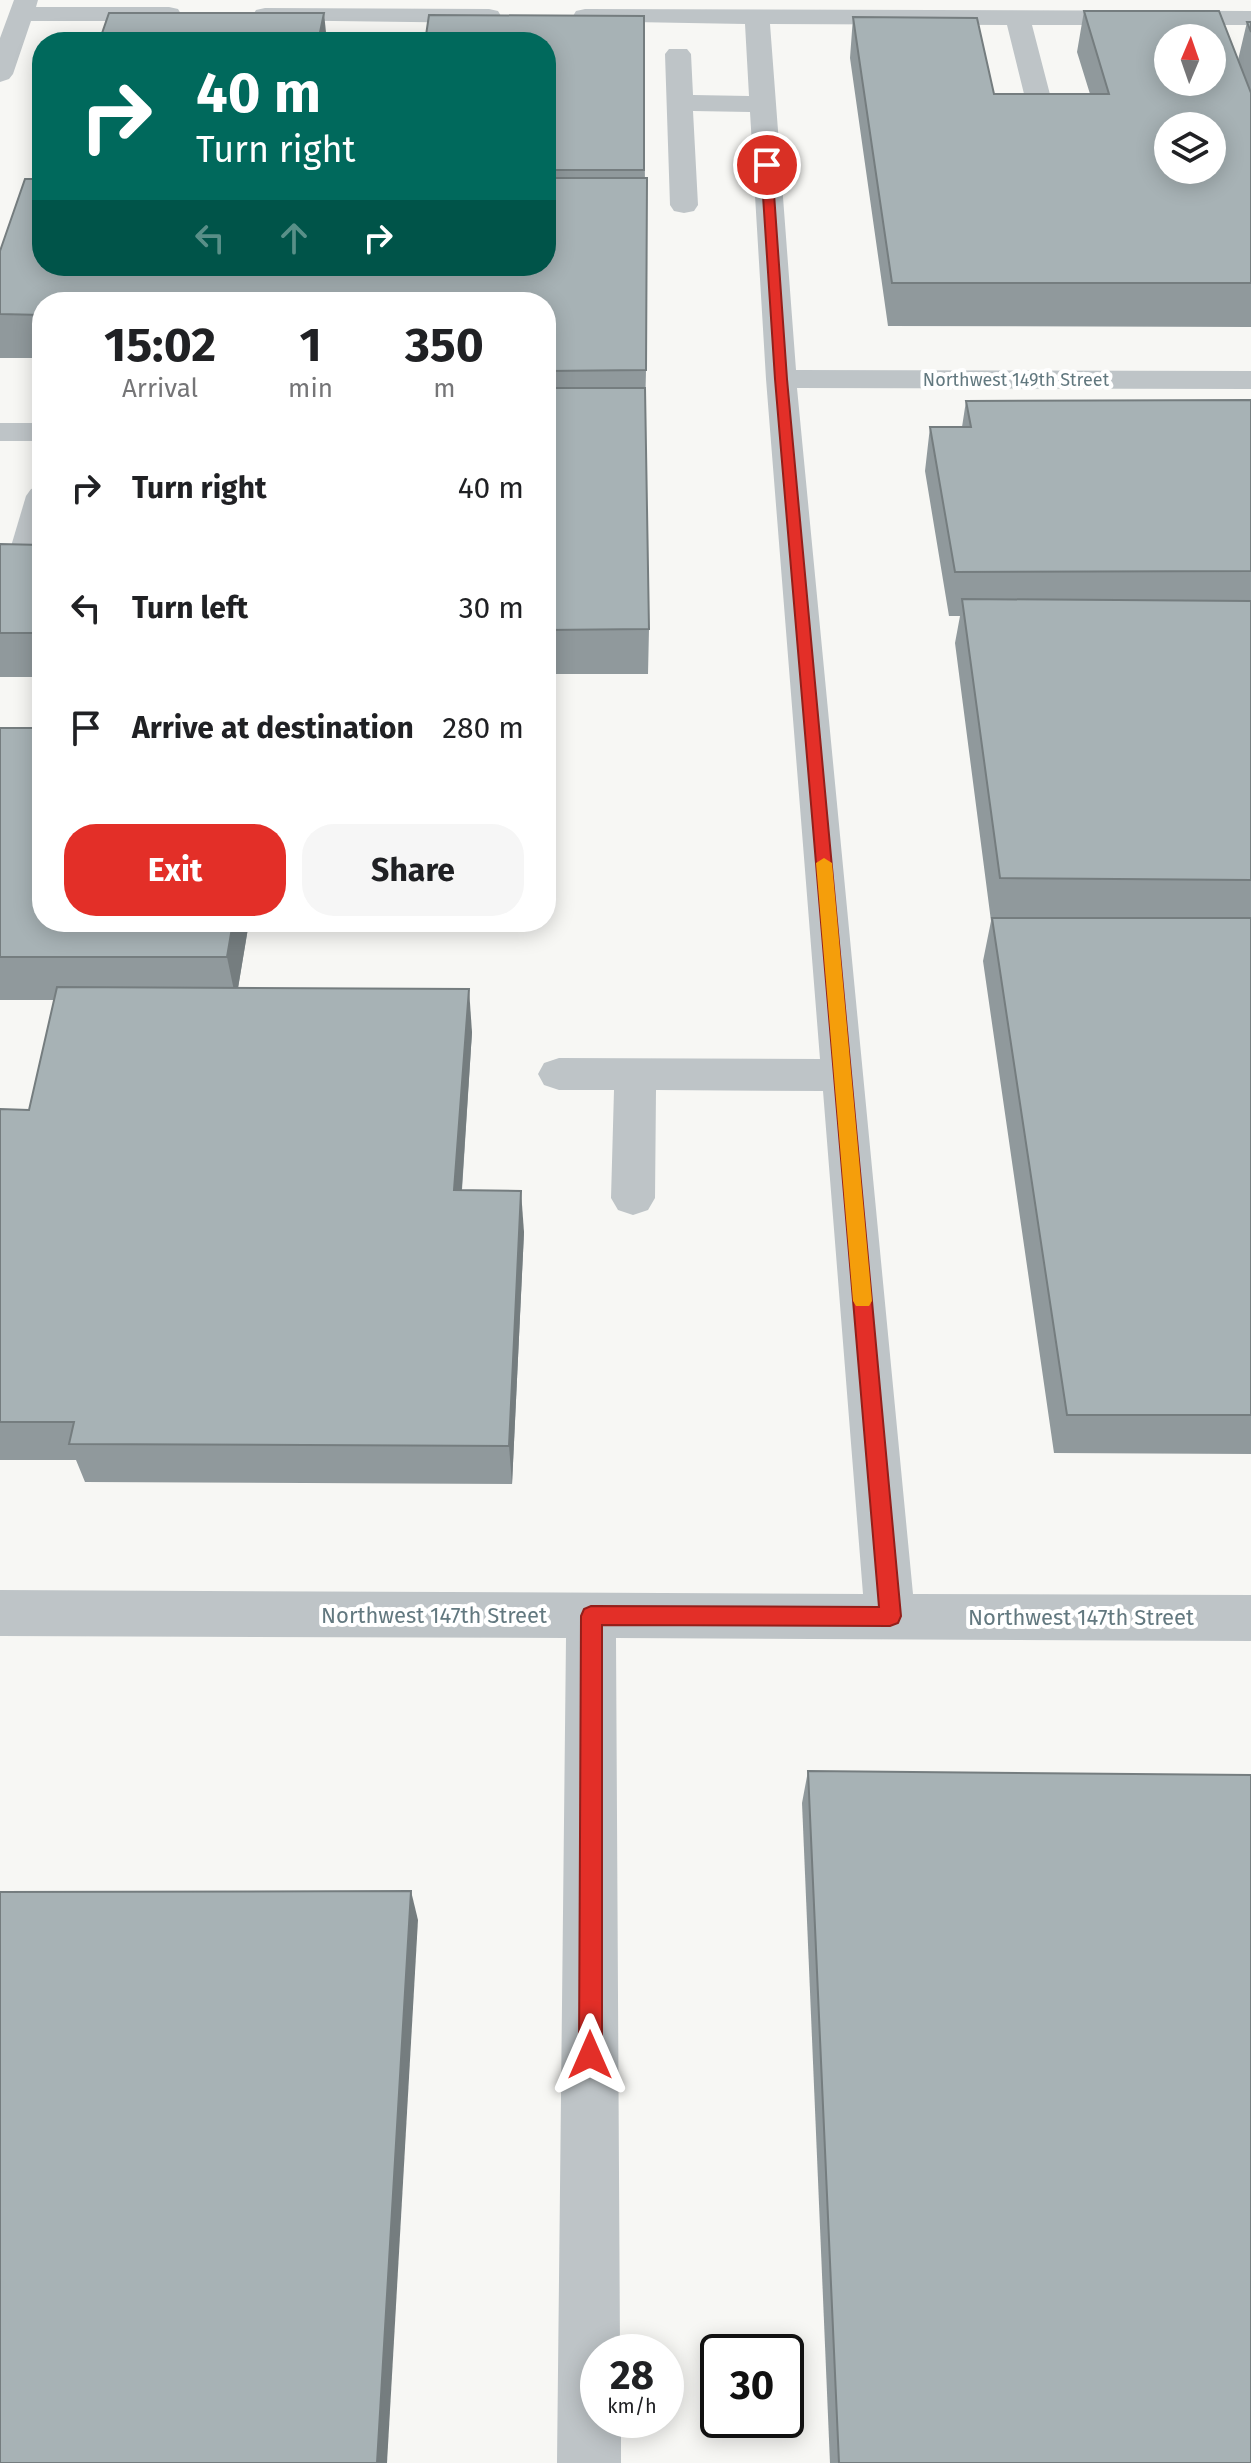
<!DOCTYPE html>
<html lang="en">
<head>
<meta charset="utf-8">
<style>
	:root { --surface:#fff; --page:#f6f6f6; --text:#202124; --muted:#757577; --accent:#e32f28 }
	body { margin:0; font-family:"Fira Sans",sans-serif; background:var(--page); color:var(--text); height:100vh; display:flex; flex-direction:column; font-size:30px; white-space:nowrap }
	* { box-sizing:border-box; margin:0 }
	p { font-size:26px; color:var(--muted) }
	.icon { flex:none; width:44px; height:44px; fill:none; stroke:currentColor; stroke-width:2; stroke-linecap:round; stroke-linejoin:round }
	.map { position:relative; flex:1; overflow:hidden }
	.drawer { position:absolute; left:32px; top:292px; width:524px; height:640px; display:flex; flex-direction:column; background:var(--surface); border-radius:32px; box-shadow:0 4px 20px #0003 }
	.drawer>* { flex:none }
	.top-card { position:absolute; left:32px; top:32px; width:524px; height:244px; border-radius:32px; box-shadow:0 4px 20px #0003; background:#00695c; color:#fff; overflow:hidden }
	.needle { width:52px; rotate:2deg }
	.tools { position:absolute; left:1154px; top:24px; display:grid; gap:16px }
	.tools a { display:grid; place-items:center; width:72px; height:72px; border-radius:50%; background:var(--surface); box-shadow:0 4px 20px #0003; font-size:40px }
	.speed { position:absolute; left:580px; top:2334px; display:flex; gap:16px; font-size:40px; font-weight:700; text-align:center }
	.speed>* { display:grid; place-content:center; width:104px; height:104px; border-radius:50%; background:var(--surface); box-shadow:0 4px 20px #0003; line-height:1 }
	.speed small { font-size:20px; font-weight:400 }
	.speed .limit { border:4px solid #111; border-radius:12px; background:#fff; color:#111 }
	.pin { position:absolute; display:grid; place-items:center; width:68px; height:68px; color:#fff; margin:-34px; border:4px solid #fff; border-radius:50%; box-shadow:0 2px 8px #0007 }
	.me { position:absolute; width:88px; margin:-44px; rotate:0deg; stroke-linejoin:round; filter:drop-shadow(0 0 6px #0008) }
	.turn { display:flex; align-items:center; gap:28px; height:168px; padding:0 32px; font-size:36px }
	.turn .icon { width:104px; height:104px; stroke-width:2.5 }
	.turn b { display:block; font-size:56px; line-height:68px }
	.lanes { display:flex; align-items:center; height:76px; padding:0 32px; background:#0003; justify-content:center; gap:40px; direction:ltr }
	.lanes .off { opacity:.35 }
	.eta { display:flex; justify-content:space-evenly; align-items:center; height:136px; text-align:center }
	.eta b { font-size:48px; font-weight:700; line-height:56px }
	.cta { display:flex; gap:16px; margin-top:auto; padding:16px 32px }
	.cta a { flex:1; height:92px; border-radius:32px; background:var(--accent); color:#fff; font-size:32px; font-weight:700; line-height:92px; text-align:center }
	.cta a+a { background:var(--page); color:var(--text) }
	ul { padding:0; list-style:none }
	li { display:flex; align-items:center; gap:24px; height:120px; padding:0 32px }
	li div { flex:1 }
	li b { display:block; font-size:30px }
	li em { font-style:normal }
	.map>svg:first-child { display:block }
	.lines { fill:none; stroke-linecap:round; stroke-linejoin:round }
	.minor { fill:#bec4c7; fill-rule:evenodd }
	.wall { fill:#90999c }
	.shaded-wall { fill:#757d7f }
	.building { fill:#a7b2b5; stroke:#757d7f; stroke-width:2; fill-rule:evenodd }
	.route { fill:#e32f28; stroke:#941f1a; stroke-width:2 }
	.slow { fill:#f59e0b }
	.labels { text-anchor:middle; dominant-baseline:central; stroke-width:8; stroke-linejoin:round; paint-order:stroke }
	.far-street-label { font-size:18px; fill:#62787f; stroke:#fff }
	.street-label { font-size:22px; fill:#62787f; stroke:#fff }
</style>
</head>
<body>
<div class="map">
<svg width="1251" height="2463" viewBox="0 0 1251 2463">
	<rect width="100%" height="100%" fill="#f7f7f4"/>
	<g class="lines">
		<g class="minor">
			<polygon points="14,0 38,0 36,7 169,7 178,9 181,14 178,19 169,21 31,21 13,74 9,79 0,82 0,38"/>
			<polygon points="265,8 489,9 498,11 501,16 498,21 489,23 256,20 253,15 256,10"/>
			<polygon points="585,9 1251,11 1251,25 1032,25 1053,106 1049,112 1031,112 1027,106 1007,25 770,24 796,370 1251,371 1251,389 797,388 913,1594 1251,1595 1251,1641 616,1638 620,2352 598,2352 598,2420 621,2420 621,2463 557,2463 566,1638 0,1636 0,1590 863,1594 823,1091 656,1090 655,1198 648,1210 633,1215 618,1210 611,1198 614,1090 559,1090 544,1085 538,1074 544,1063 559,1058 820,1059 766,379 750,112 693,111 698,205 694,211 684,213 674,211 670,205 665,54 669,49 687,49 691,54 693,95 749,96 745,24 576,21 573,16 576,11"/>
			<rect x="0" y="423" width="42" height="18"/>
			<polygon points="42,486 42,563 14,560 9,553 26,496 31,489"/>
		</g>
	</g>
	<g class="wall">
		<polygon points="1084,11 1238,60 1247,22 1251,22 1251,327 888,326 850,58 853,17 994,94 1090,94 1077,52"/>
		<polygon points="644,16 646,370 645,414 649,629 648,674 546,674 546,302 42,302 42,358 0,358 0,251 546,266 546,42"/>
		<polygon points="1251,400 1251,1454 1054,1453 983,961 991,921 955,643 960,616 949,616 925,471 930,427 962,427 966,401"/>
		<polygon points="0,544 42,545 42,677 0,677"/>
		<polygon points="0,728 249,922 238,988 472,1032 462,1190 524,1232 512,1484 85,1482 76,1460 0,1460 0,1109 29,1110 54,1000 0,1000"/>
		<polygon points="808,1771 1251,2463 830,2463 802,1803"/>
	</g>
	<g class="shaded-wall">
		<polygon points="324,13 327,42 318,42"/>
		<polygon points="233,922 249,922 236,1000 227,957"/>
		<polygon points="469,989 472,1032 459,1231 454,1190"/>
		<polygon points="521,1191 524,1232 512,1484 509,1446"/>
		<polygon points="411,1891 418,1920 387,2463 377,2463"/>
	</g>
	<g class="building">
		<path d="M1084 11H1219L1251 93V283H892L853 17 977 18 994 94H1109ZM1168 38H1212V82H1168ZM1168 126H1212V170H1168Z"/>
		<polygon points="109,13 324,13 318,42 99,42"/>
		<polygon points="429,15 644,16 644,170 546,170 546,42 425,42"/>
		<polygon points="1247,22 1251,22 1251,32"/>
		<polygon points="546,178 647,178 646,370 546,371 546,302 42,302 42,315 0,314 0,251 25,179 42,179 42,266 546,266"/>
		<polygon points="546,388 645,388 649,629 546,630"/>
		<polygon points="1251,400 1251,571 955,572 930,427 971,427 966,401"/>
		<polygon points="0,544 42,545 42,633 0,633"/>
		<polygon points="962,599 1251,601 1251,880 1000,878"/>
		<polygon points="0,728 42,728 42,922 233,922 227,957 0,957"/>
		<polygon points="992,918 1251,918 1251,1415 1067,1415"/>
		<polygon points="57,987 469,989 454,1190 521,1191 509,1446 69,1444 74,1422 0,1422 0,1109 29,1110"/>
		<polygon points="808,1771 1251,1775 1251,2463 839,2463"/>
		<polygon points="411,1891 377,2463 0,2463 0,1892"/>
	</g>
	<polygon class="route" points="767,161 772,165 787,379 901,1616 898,1623 890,1626 602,1625 602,2055 599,2063 590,2067 582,2063 579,2055 581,1616 584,1609 591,1606 879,1607 775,379 761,165"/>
	<polygon class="slow" points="824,858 832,863 872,1301 869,1306 856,1306 853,1301 816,863"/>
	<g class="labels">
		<g class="far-street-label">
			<text x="1016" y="380">Northwest 149th Street</text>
		</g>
		<g class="street-label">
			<text x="434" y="1615">Northwest 147th Street</text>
			<text x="1081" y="1617">Northwest 147th Street</text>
		</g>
	</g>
</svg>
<div class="tools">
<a><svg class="needle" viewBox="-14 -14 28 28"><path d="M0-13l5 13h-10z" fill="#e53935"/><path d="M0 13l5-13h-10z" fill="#757577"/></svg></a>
<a><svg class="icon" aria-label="layers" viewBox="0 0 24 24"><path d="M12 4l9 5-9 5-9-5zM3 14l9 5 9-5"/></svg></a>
</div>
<div class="speed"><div>28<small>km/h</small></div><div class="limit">30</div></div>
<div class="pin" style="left:767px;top:165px;background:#d93025"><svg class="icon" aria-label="arrive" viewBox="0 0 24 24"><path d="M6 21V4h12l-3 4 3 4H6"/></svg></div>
<svg class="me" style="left:590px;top:2055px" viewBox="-20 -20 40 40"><path d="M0-17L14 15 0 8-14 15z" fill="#e32f28" stroke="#fff" stroke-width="4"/></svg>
<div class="top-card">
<div class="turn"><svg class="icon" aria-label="right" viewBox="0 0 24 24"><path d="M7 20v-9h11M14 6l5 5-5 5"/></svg><div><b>40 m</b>Turn right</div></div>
<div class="lanes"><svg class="icon off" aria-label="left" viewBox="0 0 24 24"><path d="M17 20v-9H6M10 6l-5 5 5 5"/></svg><svg class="icon off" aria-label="ahead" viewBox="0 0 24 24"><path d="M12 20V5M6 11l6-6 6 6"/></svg><svg class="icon" aria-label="right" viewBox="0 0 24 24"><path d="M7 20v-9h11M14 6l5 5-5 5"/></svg></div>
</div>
<section class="drawer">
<div class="eta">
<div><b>15:02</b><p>Arrival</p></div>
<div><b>1</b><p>min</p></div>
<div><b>350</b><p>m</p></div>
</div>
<ul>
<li><svg class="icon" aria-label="right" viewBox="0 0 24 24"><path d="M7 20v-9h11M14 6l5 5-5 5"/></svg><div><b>Turn right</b></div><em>40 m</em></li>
<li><svg class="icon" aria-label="left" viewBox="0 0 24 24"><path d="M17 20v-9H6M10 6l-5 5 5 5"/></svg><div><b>Turn left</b></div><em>30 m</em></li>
<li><svg class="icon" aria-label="arrive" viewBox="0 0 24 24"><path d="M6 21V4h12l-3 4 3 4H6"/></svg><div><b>Arrive at destination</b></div><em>280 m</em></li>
</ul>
<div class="cta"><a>Exit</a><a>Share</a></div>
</section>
</div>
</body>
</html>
